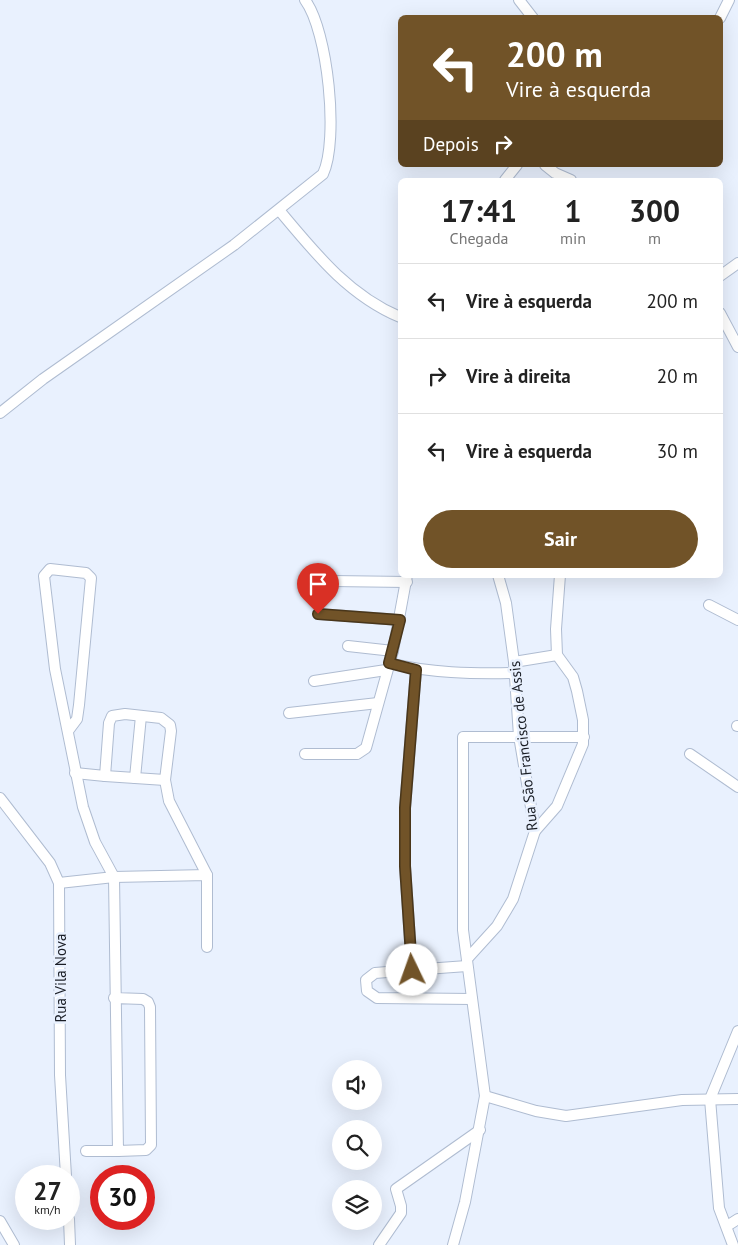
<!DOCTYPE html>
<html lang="pt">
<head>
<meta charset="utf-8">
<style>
	:root { --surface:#fff; --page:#f6f6f6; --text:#222; --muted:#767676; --line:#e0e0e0; --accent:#715328 }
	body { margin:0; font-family:"PT Sans",sans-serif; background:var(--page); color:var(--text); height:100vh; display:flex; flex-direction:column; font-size:19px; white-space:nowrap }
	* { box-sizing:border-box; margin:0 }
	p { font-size:16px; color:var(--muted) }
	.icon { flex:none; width:28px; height:28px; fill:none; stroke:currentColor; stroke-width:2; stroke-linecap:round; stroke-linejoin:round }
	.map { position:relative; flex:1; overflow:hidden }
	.drawer { position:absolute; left:398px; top:178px; width:325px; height:400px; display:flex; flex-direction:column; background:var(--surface); border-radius:8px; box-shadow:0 5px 20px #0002 }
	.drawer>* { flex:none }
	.guide { position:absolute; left:398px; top:15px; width:325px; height:152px; border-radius:8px; box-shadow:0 5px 20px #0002; background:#715328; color:#fff; overflow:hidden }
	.controls { position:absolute; left:332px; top:1060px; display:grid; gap:10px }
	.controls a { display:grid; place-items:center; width:50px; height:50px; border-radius:50%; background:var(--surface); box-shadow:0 5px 20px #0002; font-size:25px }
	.speed { position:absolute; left:15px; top:1165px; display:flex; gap:10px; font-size:25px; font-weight:700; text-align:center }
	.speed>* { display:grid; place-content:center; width:65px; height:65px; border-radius:50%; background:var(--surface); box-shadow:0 5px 20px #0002; line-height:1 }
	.speed small { font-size:12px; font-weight:400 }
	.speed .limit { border:8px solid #d22; background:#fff; color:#111 }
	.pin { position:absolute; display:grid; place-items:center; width:42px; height:42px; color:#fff; margin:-51px -21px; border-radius:50% 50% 50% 0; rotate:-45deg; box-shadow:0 0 5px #0007 }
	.pin .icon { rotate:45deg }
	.me { position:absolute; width:55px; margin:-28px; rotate:357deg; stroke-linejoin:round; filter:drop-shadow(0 0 4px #0008) }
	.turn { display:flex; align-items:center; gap:18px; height:105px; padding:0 25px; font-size:22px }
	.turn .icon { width:65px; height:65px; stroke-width:2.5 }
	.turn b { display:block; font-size:35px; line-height:42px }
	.then { display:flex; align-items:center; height:48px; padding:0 25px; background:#0003; gap:10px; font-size:19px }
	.eta { display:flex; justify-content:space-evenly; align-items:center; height:85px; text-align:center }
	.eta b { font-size:30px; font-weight:700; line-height:35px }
	.cta { display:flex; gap:10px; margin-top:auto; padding:10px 25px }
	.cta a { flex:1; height:58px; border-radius:30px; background:var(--accent); color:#fff; font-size:20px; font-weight:700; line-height:58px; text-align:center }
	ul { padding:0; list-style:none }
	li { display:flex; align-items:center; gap:15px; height:75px; padding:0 25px; border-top:1px solid var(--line) }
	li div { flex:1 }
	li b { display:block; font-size:19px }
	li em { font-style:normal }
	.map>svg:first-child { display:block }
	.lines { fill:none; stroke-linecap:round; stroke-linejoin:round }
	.street-casing { stroke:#afbcd1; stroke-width:12 }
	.street { stroke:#fff; stroke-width:10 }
	.route-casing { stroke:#49361a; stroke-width:12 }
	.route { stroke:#715328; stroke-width:9 }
	.labels { text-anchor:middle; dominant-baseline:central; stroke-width:5; stroke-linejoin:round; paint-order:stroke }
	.street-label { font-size:15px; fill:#1a1e26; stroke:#e9f1fe }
</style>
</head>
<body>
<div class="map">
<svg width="738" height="1245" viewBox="0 0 738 1245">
	<rect width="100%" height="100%" fill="#e9f1fe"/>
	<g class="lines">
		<defs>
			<g id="street">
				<polyline points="519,0 533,18"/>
				<polyline points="720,18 729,0"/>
				<polyline points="545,165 555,173 571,180"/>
				<polyline points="505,180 517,165"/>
				<path d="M279 210C315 253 348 295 400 317"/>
				<polyline points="720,276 738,263"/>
				<polyline points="720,313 738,347"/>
				<path d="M0 413 43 379 234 245 323 174C339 140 328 31 305 0"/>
				<polyline points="332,581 407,582"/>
				<polyline points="709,605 738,620"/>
				<polyline points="319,614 400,620"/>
				<polyline points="348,646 393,651"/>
				<polyline points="514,662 557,655"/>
				<path d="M389 663C430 673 472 674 515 673"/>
				<polyline points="416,670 405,808 405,867 412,970 467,966"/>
				<polyline points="314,681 386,670"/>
				<polyline points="289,713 378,703"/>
				<polyline points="737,726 738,726"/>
				<polyline points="68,731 77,719 79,705 91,578 86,573 50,569 44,576 55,669 83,807 95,842 114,877 118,1151 146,1150 151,1145 150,1007 148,1002 143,999 114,998"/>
				<polyline points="305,754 357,754 366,748 393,651 407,575"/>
				<polyline points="690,754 738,787"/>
				<polyline points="75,773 105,776 109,723 112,716 125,714 161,718 170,725 171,731 165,780 169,801 207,875"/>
				<polyline points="105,776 165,780"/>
				<polyline points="135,778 141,716"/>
				<polyline points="0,798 50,863 59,883 60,1075 66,1176"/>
				<polyline points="535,831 557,806 583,744 583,720 577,691 573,677 557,655 556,629 560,575"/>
				<polyline points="59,883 114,877 207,875 207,947"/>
				<polyline points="467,959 497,926 513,899 535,831 519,736 514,662 506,603 498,575"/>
				<polyline points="412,970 375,973 366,980 367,991 377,998 472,999"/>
				<polyline points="485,1096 536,1111 566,1116 682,1100 738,1099"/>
				<polyline points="86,1151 118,1151"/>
				<polyline points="69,1219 70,1245"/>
				<polyline points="0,1221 14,1245"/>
				<polyline points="727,1226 738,1219"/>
				<polyline points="379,1245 401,1213 401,1206 396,1189 480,1130"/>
				<polyline points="453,1245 465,1202 485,1096 463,930 463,737 584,737"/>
				<polyline points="733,1245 719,1208 710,1099 738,1031"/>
			</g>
		</defs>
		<use href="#street" class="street-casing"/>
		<use href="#street" class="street"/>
	</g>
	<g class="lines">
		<defs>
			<polyline id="route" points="318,614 400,620 389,663 416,670 405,808 405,866 412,970"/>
		</defs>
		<use href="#route" class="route-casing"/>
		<use href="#route" class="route"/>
	</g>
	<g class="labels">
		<g class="street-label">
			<text transform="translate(523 746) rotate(-96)">Rua São Francisco de Assis</text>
			<text transform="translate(60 978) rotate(-90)">Rua Vila Nova</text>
		</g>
	</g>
</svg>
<div class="controls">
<a><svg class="icon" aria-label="sound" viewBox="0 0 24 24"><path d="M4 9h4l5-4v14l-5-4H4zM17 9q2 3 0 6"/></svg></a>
<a><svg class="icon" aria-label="search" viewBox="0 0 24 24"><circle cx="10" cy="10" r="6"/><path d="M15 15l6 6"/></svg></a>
<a><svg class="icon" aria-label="layers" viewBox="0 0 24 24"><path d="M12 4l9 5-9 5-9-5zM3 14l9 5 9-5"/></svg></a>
</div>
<div class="speed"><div>27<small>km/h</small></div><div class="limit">30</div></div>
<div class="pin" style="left:318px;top:614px;background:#d93025"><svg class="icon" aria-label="arrive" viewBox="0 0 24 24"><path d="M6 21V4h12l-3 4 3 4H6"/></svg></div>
<svg class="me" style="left:412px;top:970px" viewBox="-20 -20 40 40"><circle r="19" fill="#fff"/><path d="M0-13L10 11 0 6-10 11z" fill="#715328"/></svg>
<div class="guide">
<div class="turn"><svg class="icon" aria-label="left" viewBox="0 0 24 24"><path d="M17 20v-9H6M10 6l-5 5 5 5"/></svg><div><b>200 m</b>Vire à esquerda</div></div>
<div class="then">Depois<svg class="icon" aria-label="right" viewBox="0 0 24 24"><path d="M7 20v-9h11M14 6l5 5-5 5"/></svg></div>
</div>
<section class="drawer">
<div class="eta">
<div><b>17:41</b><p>Chegada</p></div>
<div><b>1</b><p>min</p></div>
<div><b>300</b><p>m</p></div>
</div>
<ul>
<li><svg class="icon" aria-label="left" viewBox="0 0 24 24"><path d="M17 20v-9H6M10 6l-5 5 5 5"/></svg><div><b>Vire à esquerda</b></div><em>200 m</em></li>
<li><svg class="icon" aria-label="right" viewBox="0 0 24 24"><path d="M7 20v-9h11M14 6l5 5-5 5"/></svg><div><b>Vire à direita</b></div><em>20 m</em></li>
<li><svg class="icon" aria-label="left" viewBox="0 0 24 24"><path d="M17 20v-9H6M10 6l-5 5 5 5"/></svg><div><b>Vire à esquerda</b></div><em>30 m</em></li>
</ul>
<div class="cta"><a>Sair</a></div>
</section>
</div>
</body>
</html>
